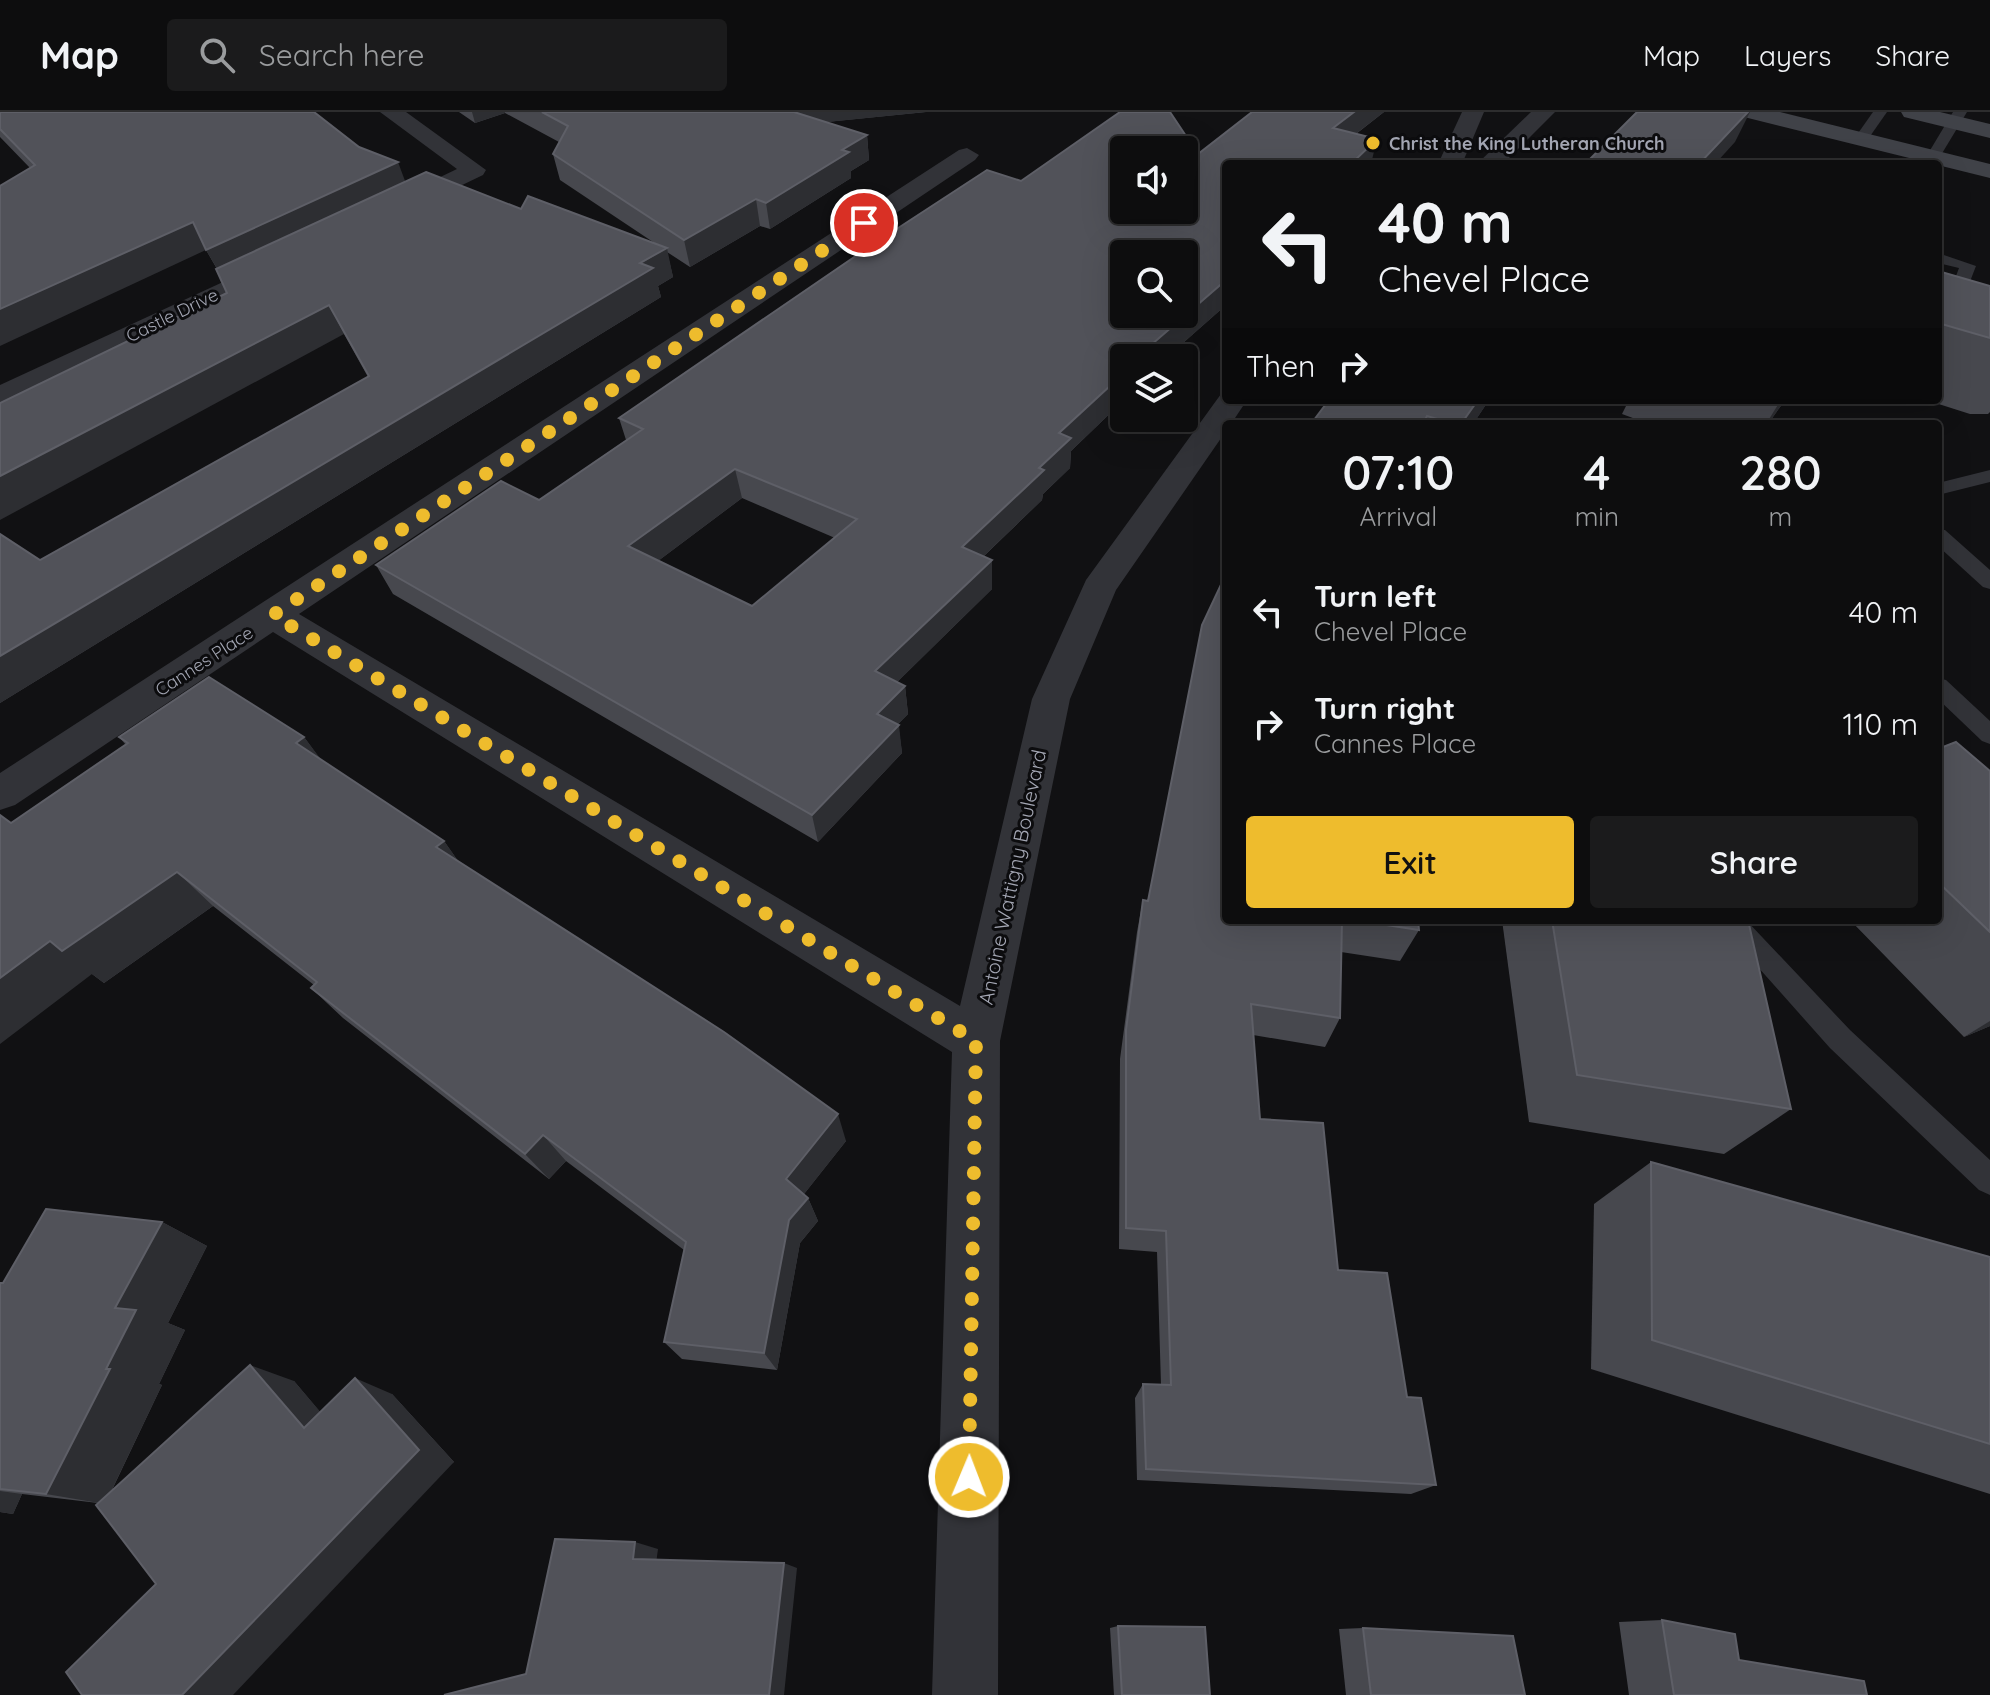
<!DOCTYPE html>
<html lang="en">
<head>
<meta charset="utf-8">
<style>
	:root { --surface:#0d0d0e; --page:#1b1b1c; --text:#f1f3f6; --muted:#9a9c9e; --line:#2d2d2e; --accent:#eebc2d }
	body { margin:0; font-family:Quicksand,sans-serif; background:var(--page); color:var(--text); height:100vh; display:flex; flex-direction:column; font-size:30px; white-space:nowrap }
	* { box-sizing:border-box; margin:0 }
	p { font-size:26px; color:var(--muted) }
	.icon { flex:none; width:44px; height:44px; fill:none; stroke:currentColor; stroke-width:2; stroke-linecap:round; stroke-linejoin:round }
	.map { position:relative; flex:1; overflow:hidden }
	.side { position:absolute; left:1222px; top:308px; width:720px; height:504px; display:flex; flex-direction:column; background:var(--surface); border-radius:8px; box-shadow:0 8px 32px #0002,0 0 0 2px var(--line) }
	.side>* { flex:none }
	.hud { position:absolute; left:1222px; top:48px; width:720px; height:244px; border-radius:8px; box-shadow:0 8px 32px #0002,0 0 0 2px var(--line); background:#0d0d0e; color:var(--text); overflow:hidden }
	.buttons { position:absolute; left:1110px; top:24px; display:grid; gap:16px }
	.buttons a { display:grid; place-items:center; width:88px; height:88px; border-radius:8px; background:var(--surface); box-shadow:0 8px 32px #0002,0 0 0 2px var(--line); font-size:40px }
	.pin { position:absolute; display:grid; place-items:center; width:68px; height:68px; color:#fff; margin:-34px; border:4px solid #fff; border-radius:50%; box-shadow:0 2px 8px #0007 }
	.me { position:absolute; width:88px; margin:-44px; rotate:1deg; stroke-linejoin:round; filter:drop-shadow(0 0 6px #0008) }
	.turn { display:flex; align-items:center; gap:28px; height:168px; padding:0 24px; font-size:36px }
	.turn .icon { width:104px; height:104px; stroke-width:2.5 }
	.turn b { display:block; font-size:56px; line-height:68px }
	.then { display:flex; align-items:center; height:76px; padding:0 24px; background:#0003; gap:16px; font-size:30px }
	.eta { display:flex; justify-content:space-evenly; align-items:center; height:136px; text-align:center }
	.eta b { font-size:48px; font-weight:600; line-height:56px }
	.cta { display:flex; gap:16px; margin-top:auto; padding:16px 24px }
	.cta a { flex:1; height:92px; border-radius:8px; background:var(--accent); color:#111; font-size:32px; font-weight:600; line-height:92px; text-align:center }
	.cta a+a { background:var(--page); color:var(--text) }
	ul { padding:0; list-style:none }
	li { display:flex; align-items:center; gap:24px; height:112px; padding:0 24px }
	li div { flex:1 }
	li b { display:block; font-size:30px }
	li em { font-style:normal }
	header { display:flex; align-items:center; gap:48px; box-sizing:border-box; height:112px; padding:0 40px; background:var(--surface); border-bottom:2px solid var(--line) }
	header strong { font-size:38px }
	nav { display:flex; gap:44px; margin-inline-start:auto; font-size:28px }
	.search { width:560px; height:72px; background:var(--page); display:flex; align-items:center; gap:20px; box-sizing:border-box; padding:0 28px; border-radius:8px; color:var(--muted); font-size:30px }
	.map>svg:first-child { display:block }
	.lines { fill:none; stroke-linecap:round; stroke-linejoin:round }
	.service { fill:#323338; fill-rule:evenodd }
	.minor { fill:#323338; fill-rule:evenodd }
	.secondary { fill:#404248; fill-rule:evenodd }
	.wall { fill:#47484e; fill-rule:evenodd }
	.shaded-wall { fill:#2d2e32 }
	.building { fill:#515259; stroke:#5e5f67; stroke-width:2; fill-rule:evenodd }
	.route { stroke:#eebc2d; stroke-width:14; stroke-dasharray:0 25.2 }
	.poi-dot { fill:#eebc2d; stroke:#0c0c0e; stroke-width:3 }
	.labels { text-anchor:middle; dominant-baseline:central; stroke-width:6; stroke-linejoin:round; paint-order:stroke }
	.far-poi-label { font-size:18px; font-weight:bold; fill:#a3a6b3; stroke:#0c0c0e; text-anchor:start }
	.far-street-label { font-size:18px; fill:#a3a6b3; stroke:#0c0c0e }
	.street-label { font-size:20px; fill:#a3a6b3; stroke:#0c0c0e }
</style>
</head>
<body>
<header>
<strong>Map</strong>
<div class="search"><svg class="icon" aria-label="search" viewBox="0 0 24 24"><circle cx="10" cy="10" r="6"/><path d="M15 15l6 6"/></svg>Search here</div>
<nav><a>Map</a><a>Layers</a><a>Share</a></nav>
</header>
<div class="map">
<svg width="1990" height="1583" viewBox="0 0 1990 1583">
	<rect width="100%" height="100%" fill="#111113"/>
	<g class="lines">
		<g class="service">
			<polygon points="1873,0 1887,0 1866,30 1856,30 1854,27"/>
			<polygon points="1953,0 1967,0 1938,48 1928,48 1926,45"/>
			<polygon points="1938,141 1976,154 1957,203 1951,204 1943,199 1959,156 1938,151"/>
			<polygon points="1990,358 1990,370 1938,383 1938,371"/>
			<polygon points="1938,417 1945,418 1990,458 1990,477 1983,475 1938,434"/>
			<polygon points="1938,566 1946,568 1990,609 1990,632 1982,629 1938,587"/>
			<polygon points="1716,808 1746,808 1850,918 1990,1048 1990,1083 1979,1078 1830,936"/>
		</g>
		<g class="minor">
			<polygon points="380,0 406,0 486,58 483,63 404,101 386,101 382,96 386,91 457,57"/>
			<polygon points="1462,0 1484,0 1462,52 1438,52"/>
			<polygon points="1531,0 1555,0 1503,52 1477,52"/>
			<polygon points="967,36 979,43 975,48 299,502 960,894 1032,587 1086,468 1221,282 1226,280 1226,288 1247,288 1231,312 1226,312 1226,319 1116,478 1070,587 1000,929 998,1583 932,1583 952,940 273,520 15,693 0,698 0,661 959,38"/>
			<polygon points="279,144 288,146 292,152 288,158 0,294 0,273"/>
		</g>
		<g class="secondary">
			<polygon points="1741,0 1780,0 1990,52 1990,66 1744,5"/>
			<polygon points="1901,0 1940,0 1990,12 1990,26 1904,5"/>
		</g>
	</g>
	<g class="wall">
		<polygon points="0,0 405,70 521,97 656,132 560,68 553,42 559,30 505,1 475,11 459,0 926,0 826,10 867,23 869,48 851,59 851,66 770,117 760,114 690,155 667,140 673,165 658,174 661,185 0,591 0,422 40,448 368,265 344,222 227,181 217,157 206,138 30,56 0,25"/>
		<path d="M1252 0H1384L1356 22 1226 193 1166 246H1124V288L1071 339 1070 356 1043 382 1042 388 984 444 992 477 897 570 905 574 908 602 898 612 902 641 818 730 393 482 376 453 539 388 626 328 619 306 1021 69 1198 42ZM742 386 835 426 752 494 658 449Z"/>
		<polygon points="1938,159 1990,174 1990,300 1988,302 1970,302 1926,288 1938,288"/>
		<polygon points="1489,288 1473,312 1311,312"/>
		<polygon points="1629,288 1785,288 1768,312 1649,312 1622,302"/>
		<polygon points="119,625 304,625 320,647 444,729 458,749 846,1029 804,1082 808,1086 818,1109 800,1131 777,1258 682,1247 664,1230 684,1138 566,1049 549,1067 343,906 311,876 314,873 213,794 104,871 92,862 11,711 126,633"/>
		<polygon points="1938,637 1990,659 1990,914 1964,925 1850,808 1938,808"/>
		<polygon points="1143,788 1226,808 1418,808 1419,818 1400,849 1341,840 1340,906 1325,935 1253,923 1260,1007 1338,1158 1407,1285 1436,1373 1411,1382 1137,1368 1135,1286 1143,1272 1161,1273 1157,1140 1119,1137 1120,947 1137,820"/>
		<polygon points="1502,808 1748,808 1791,997 1724,1042 1529,1010"/>
		<polygon points="1651,1050 1990,1145 1990,1382 1591,1257 1594,1092"/>
		<polygon points="162,1110 207,1134 168,1211 185,1218 159,1272 162,1273 111,1380 294,1269 320,1300 392,1282 454,1350 156,1472 98,1391 22,1382 13,1402 0,1400 0,1171 3,1171"/>
		<polygon points="1662,1508 1739,1548 1867,1583 1629,1583 1619,1510"/>
		<polygon points="1118,1514 1210,1583 1114,1583 1110,1516"/>
		<polygon points="1363,1516 1525,1583 1346,1583 1339,1517"/>
	</g>
	<g class="shaded-wall">
		<polygon points="472,0 505,0 505,1 475,11"/>
		<polygon points="766,0 926,0 768,16"/>
		<polygon points="1354,0 1384,0 1327,44 1333,16"/>
		<polygon points="1748,0 1750,0 1735,30 1715,52 1699,52"/>
		<polygon points="867,23 869,48 851,59 851,66 770,117 766,91 842,38"/>
		<polygon points="1377,27 1371,52 1351,52"/>
		<polygon points="398,50 408,77 222,165 206,138"/>
		<polygon points="756,87 760,114 690,155 684,128"/>
		<polygon points="193,110 208,137 0,234 0,197"/>
		<polygon points="667,136 673,165 658,174 661,185 0,591 0,544"/>
		<polygon points="1226,168 1226,193 1166,246 1136,246"/>
		<polygon points="329,193 344,222 0,408 0,364"/>
		<polygon points="1124,261 1124,288 1071,339 1070,356 1043,382 1042,388 963,464 962,435 1039,356 1059,321"/>
		<polygon points="1478,288 1489,288 1473,312 1461,312"/>
		<polygon points="1781,288 1785,288 1768,312 1766,312"/>
		<polygon points="735,357 742,386 638,464 628,434"/>
		<polygon points="992,448 992,477 879,588 875,559"/>
		<polygon points="905,574 908,602 880,630 877,602"/>
		<polygon points="899,613 902,641 818,730 812,703"/>
		<polygon points="304,625 332,662 296,631"/>
		<polygon points="444,729 468,763 436,735"/>
		<polygon points="177,760 213,794 104,871 92,862 0,932 0,866 50,829"/>
		<polygon points="1990,909 1990,914 1964,925"/>
		<polygon points="838,1002 846,1029 797,1091 786,1067"/>
		<polygon points="543,1023 566,1049 549,1067 525,1042"/>
		<polygon points="808,1086 818,1109 800,1131 777,1258 764,1241 789,1108"/>
		<polygon points="162,1110 207,1134 168,1211 185,1218 159,1272 162,1273 105,1392 46,1382 106,1257 115,1196"/>
		<polygon points="250,1253 294,1269 346,1330 304,1316"/>
		<polygon points="355,1266 392,1282 454,1350 233,1583 182,1583"/>
		<polygon points="0,1379 22,1382 13,1402 0,1400"/>
		<polygon points="635,1430 658,1437 656,1452 633,1447"/>
		<polygon points="784,1451 797,1456 784,1583 769,1583"/>
	</g>
	<g class="building">
		<polygon points="0,0 314,0 359,35 398,50 206,138 193,110 0,197 0,74 35,53 0,17"/>
		<polygon points="542,0 794,0 867,23 842,38 849,40 766,91 756,87 684,128 553,42 568,14"/>
		<path d="M1120 0H1170L1198 42 1252 0H1354L1333 16 1377 27 1351 52H1226V168L1136 246H1124V261L1059 321 1071 326 1039 356 1044 358 962 435 992 448 875 559 905 574 877 602 899 613 812 703 376 453 501 369 539 388 643 317 619 306 866 137 987 58 1021 69ZM1124 38H1184V98H1124ZM1124 142H1184V202H1124ZM735 357 857 407 752 494 628 434Z"/>
		<polygon points="1637,0 1748,0 1699,52 1585,52"/>
		<polygon points="426,60 521,97 528,84 667,136 640,151 653,156 0,544 0,422 40,448 369,264 329,193 0,364 0,291 227,181 216,157"/>
		<polygon points="1938,159 1990,174 1990,226 1938,211"/>
		<polygon points="1329,288 1478,288 1461,312 1454,312 1427,304 1423,312 1311,312"/>
		<polygon points="1226,462 1226,808 1342,808 1340,906 1251,892 1260,1007 1323,1011 1338,1158 1387,1161 1407,1285 1421,1286 1436,1373 1146,1357 1143,1272 1171,1273 1166,1119 1126,1116 1126,918 1143,788 1148,789 1202,513"/>
		<polygon points="209,565 304,625 296,631 444,729 436,735 724,920 838,1002 786,1067 808,1086 789,1108 764,1241 664,1230 686,1130 543,1023 525,1042 311,876 317,870 177,760 62,839 50,829 0,866 0,703 11,711 128,631 119,625"/>
		<polygon points="1956,630 1990,659 1990,820 1938,770 1938,637"/>
		<polygon points="1354,808 1418,808 1419,818"/>
		<polygon points="1552,808 1748,808 1791,997 1577,963"/>
		<polygon points="1651,1050 1990,1145 1990,1332 1652,1228"/>
		<polygon points="46,1097 162,1110 115,1196 136,1198 106,1257 110,1257 46,1382 0,1377 0,1171 3,1171"/>
		<polygon points="250,1253 304,1316 355,1266 419,1338 182,1583 82,1583 66,1560 156,1472 96,1393"/>
		<polygon points="555,1427 635,1430 633,1447 784,1451 769,1583 444,1583 526,1562"/>
		<polygon points="1662,1508 1735,1522 1739,1548 1864,1569 1867,1583 1674,1583"/>
		<polygon points="1118,1514 1205,1515 1210,1583 1122,1583"/>
		<polygon points="1363,1516 1513,1524 1525,1583 1371,1583"/>
	</g>
	<g class="lines">
		<polyline class="route" points="864,111 273,503 976,929 969,1365"/>
	</g>
	<circle class="poi-dot" cx="1373" cy="31" r="8"/>
	<g class="labels">
		<g class="far-poi-label">
			<text x="1389" y="31">Christ the King Lutheran Church</text>
		</g>
		<g class="far-street-label">
			<text transform="translate(172 203) rotate(-26)">Castle Drive</text>
			<text transform="translate(204 549) rotate(-33)">Cannes Place</text>
		</g>
		<g class="street-label">
			<text transform="translate(1012 765) rotate(-78)">Antoine Wattigny Boulevard</text>
		</g>
	</g>
</svg>
<div class="buttons">
<a><svg class="icon" aria-label="sound" viewBox="0 0 24 24"><path d="M4 9h4l5-4v14l-5-4H4zM17 9q2 3 0 6"/></svg></a>
<a><svg class="icon" aria-label="search" viewBox="0 0 24 24"><circle cx="10" cy="10" r="6"/><path d="M15 15l6 6"/></svg></a>
<a><svg class="icon" aria-label="layers" viewBox="0 0 24 24"><path d="M12 4l9 5-9 5-9-5zM3 14l9 5 9-5"/></svg></a>
</div>
<div class="pin" style="left:864px;top:111px;background:#d93025"><svg class="icon" aria-label="arrive" viewBox="0 0 24 24"><path d="M6 21V4h12l-3 4 3 4H6"/></svg></div>
<svg class="me" style="left:969px;top:1365px" viewBox="-20 -20 40 40"><circle r="17" fill="#eebc2d" stroke="#fff" stroke-width="3"/><path d="M0-11L8 9 0 5-8 9z" fill="#fff"/></svg>
<div class="hud">
<div class="turn"><svg class="icon" aria-label="left" viewBox="0 0 24 24"><path d="M17 20v-9H6M10 6l-5 5 5 5"/></svg><div><b>40 m</b>Chevel Place</div></div>
<div class="then">Then<svg class="icon" aria-label="right" viewBox="0 0 24 24"><path d="M7 20v-9h11M14 6l5 5-5 5"/></svg></div>
</div>
<section class="side">
<div class="eta">
<div><b>07:10</b><p>Arrival</p></div>
<div><b>4</b><p>min</p></div>
<div><b>280</b><p>m</p></div>
</div>
<ul>
<li><svg class="icon" aria-label="left" viewBox="0 0 24 24"><path d="M17 20v-9H6M10 6l-5 5 5 5"/></svg><div><b>Turn left</b><p>Chevel Place</p></div><em>40 m</em></li>
<li><svg class="icon" aria-label="right" viewBox="0 0 24 24"><path d="M7 20v-9h11M14 6l5 5-5 5"/></svg><div><b>Turn right</b><p>Cannes Place</p></div><em>110 m</em></li>
</ul>
<div class="cta"><a>Exit</a><a>Share</a></div>
</section>
</div>
</body>
</html>
